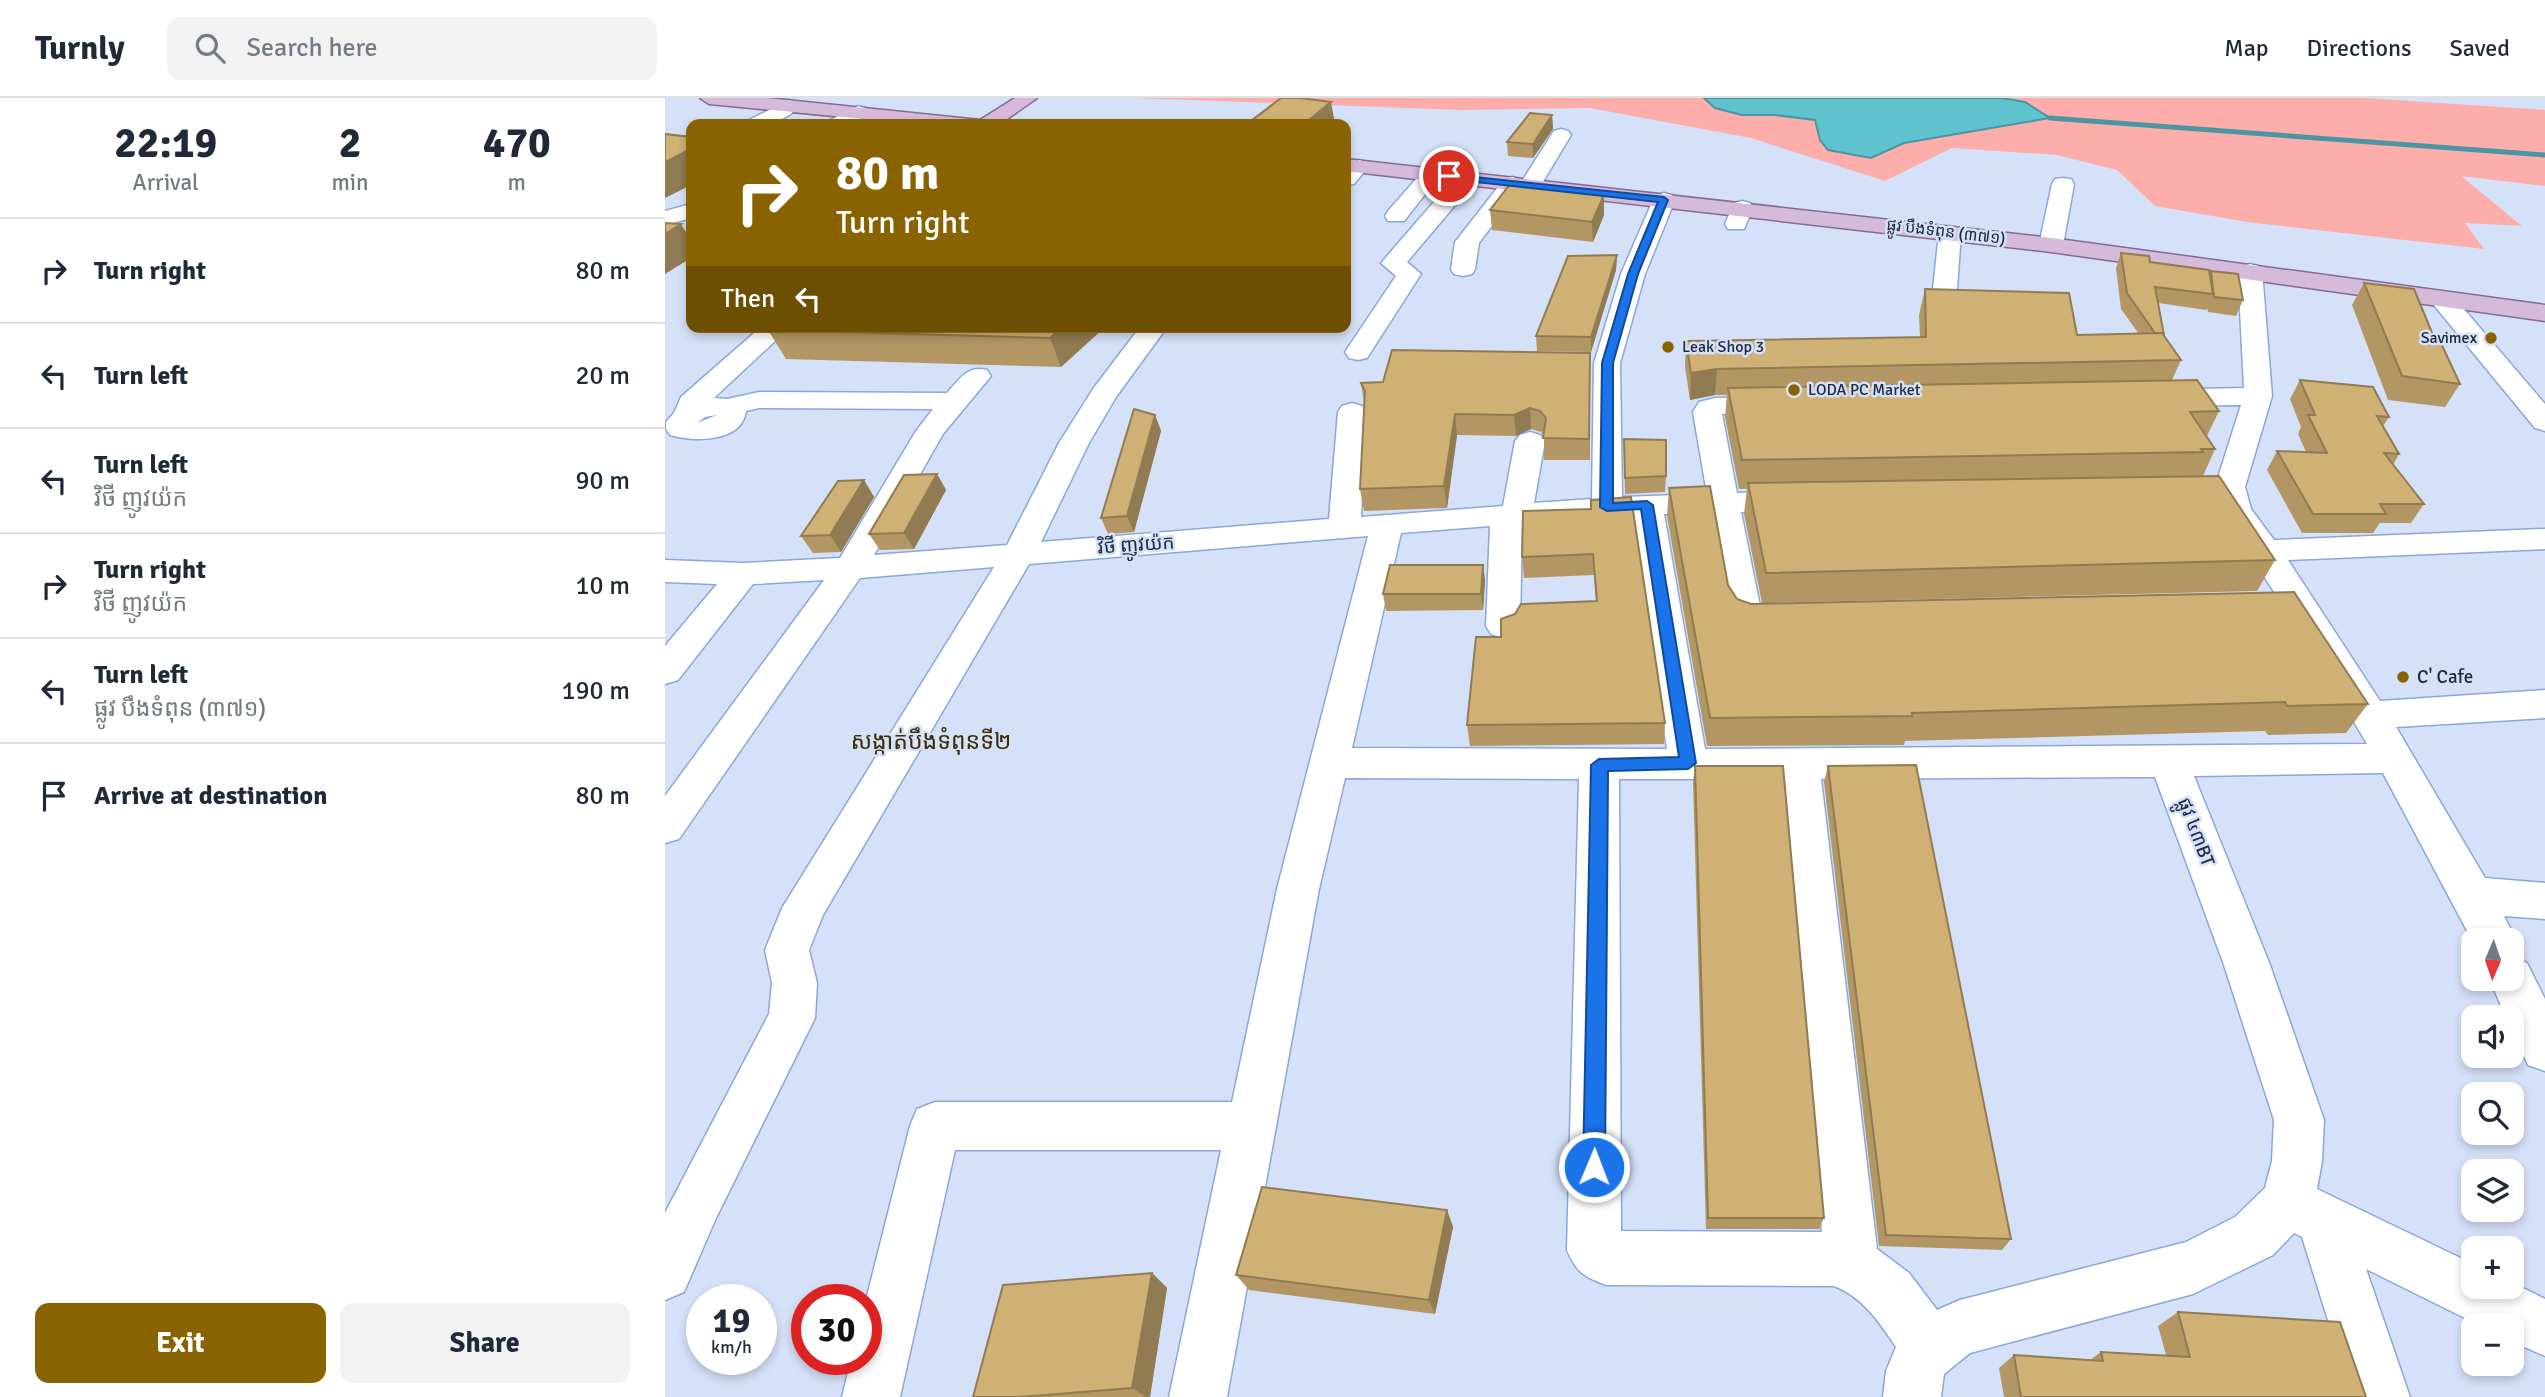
<!DOCTYPE html>
<html lang="en">
<head>
<meta charset="utf-8">
<style>
	:root { --surface:#fff; --page:#f2f2f3; --text:#1f2937; --muted:#747a83; --line:#e0e1e3; --accent:#886300 }
	body { margin:0; font-family:Signika,"Noto Sans Khmer",sans-serif; background:var(--page); color:var(--text); height:100vh; display:flex; flex-direction:column; font-size:26px; white-space:nowrap }
	* { box-sizing:border-box; margin:0 }
	p { font-size:23px; color:var(--muted) }
	.icon { flex:none; width:38px; height:38px; fill:none; stroke:currentColor; stroke-width:2; stroke-linecap:round; stroke-linejoin:round }
	.map { position:relative; flex:1; overflow:hidden }
	.sheet { display:flex; flex-direction:column; background:var(--surface); width:665px }
	.sheet>* { flex:none }
	.hud { position:absolute; left:21px; top:21px; width:665px; height:214px; border-radius:14px; box-shadow:0 4px 10px #0003; background:#886300; color:#fff; overflow:hidden }
	.needle { width:46px; rotate:182deg }
	.buttons { position:absolute; left:1796px; top:830px; display:grid; gap:14px }
	.buttons a { display:grid; place-items:center; width:63px; height:63px; border-radius:14px; background:var(--surface); box-shadow:0 4px 10px #0003; font-size:35px }
	.speed { position:absolute; left:21px; top:1186px; display:flex; gap:14px; font-size:35px; font-weight:700; text-align:center }
	.speed>* { display:grid; place-content:center; width:91px; height:91px; border-radius:50%; background:var(--surface); box-shadow:0 4px 10px #0003; line-height:1 }
	.speed small { font-size:18px; font-weight:400 }
	.speed .limit { border:10px solid #d22; background:#fff; color:#111 }
	.pin { position:absolute; display:grid; place-items:center; width:60px; height:60px; color:#fff; margin:-30px; border:4px solid #fff; border-radius:50%; box-shadow:0 2px 7px #0007 }
	.me { position:absolute; width:77px; margin:-38px; rotate:1deg; stroke-linejoin:round; filter:drop-shadow(0 0 5px #0008) }
	.turn { display:flex; align-items:center; gap:24px; height:147px; padding:0 35px; font-size:32px }
	.turn .icon { width:91px; height:91px; stroke-width:2.5 }
	.turn b { display:block; font-size:49px; line-height:60px }
	.then { display:flex; align-items:center; height:66px; padding:0 35px; background:#0003; gap:14px; font-size:26px }
	.eta { display:flex; justify-content:space-evenly; align-items:center; height:119px; text-align:center }
	.eta b { font-size:42px; font-weight:700; line-height:49px }
	.cta { display:flex; gap:14px; margin-top:auto; padding:14px 35px }
	.cta a { flex:1; height:80px; border-radius:14px; background:var(--accent); color:#fff; font-size:28px; font-weight:700; line-height:80px; text-align:center }
	.cta a+a { background:var(--page); color:var(--text) }
	ul { padding:0; list-style:none }
	li { display:flex; align-items:center; gap:21px; height:105px; padding:0 35px; border-top:2px solid var(--line) }
	li div { flex:1 }
	li b { display:block; font-size:26px }
	li em { font-style:normal }
	header { display:flex; align-items:center; gap:42px; box-sizing:border-box; height:98px; padding:0 35px; background:var(--surface); border-bottom:2px solid var(--line) }
	header strong { font-size:33px }
	nav { display:flex; gap:38px; margin-inline-start:auto; font-size:24px }
	.search { width:490px; height:63px; background:var(--page); display:flex; align-items:center; gap:18px; box-sizing:border-box; padding:0 24px; border-radius:14px; color:var(--muted); font-size:26px }
	main { display:flex; flex:1; min-height:0 }
	.map>svg:first-child { display:block }
	.green { fill:#fdaeaa }
	.water { fill:#5ec3cc; stroke:#4b95a2; stroke-width:2 }
	.lines { fill:none; stroke-linecap:round; stroke-linejoin:round }
	.stream { stroke:#4b95a2; stroke-width:5 }
	.minor-casing { stroke:#8aa7dc; stroke-width:3 }
	.major-casing { stroke:#856a94; stroke-width:3 }
	.minor { fill:#fff; fill-rule:evenodd }
	.major { fill:#d6bada; fill-rule:evenodd }
	.wall { fill:#b29765 }
	.shaded-wall { fill:#917b52 }
	.building { fill:#cfb075; stroke:#917b52; stroke-width:2 }
	.route { fill:#1a73e8; stroke:#114b97; stroke-width:2 }
	.poi-dot { fill:#886300; stroke:#d5e1f8; stroke-width:2.5 }
	.labels { text-anchor:middle; dominant-baseline:central; stroke-width:5; stroke-linejoin:round; paint-order:stroke }
	.far-street-label { font-size:16px; fill:#202b41; stroke:#d5e1f8 }
	.far-poi-label { font-size:16px; fill:#202b41; stroke:#d5e1f8; text-anchor:start }
	.street-label { font-size:19px; fill:#202b41; stroke:#d5e1f8 }
	.poi-label { font-size:19px; fill:#202b41; stroke:#d5e1f8; text-anchor:start }
	.quarter-label { font-size:23px; fill:#3e2c03; stroke:#d5e1f8 }
</style>
</head>
<body>
<header>
<strong>Turnly</strong>
<div class="search"><svg class="icon" aria-label="search" viewBox="0 0 24 24"><circle cx="10" cy="10" r="6"/><path d="M15 15l6 6"/></svg>Search here</div>
<nav><a>Map</a><a>Directions</a><a>Saved</a></nav>
</header>
<main>
<section class="sheet">
<div class="eta">
<div><b>22:19</b><p>Arrival</p></div>
<div><b>2</b><p>min</p></div>
<div><b>470</b><p>m</p></div>
</div>
<ul>
<li><svg class="icon" aria-label="right" viewBox="0 0 24 24"><path d="M7 20v-9h11M14 6l5 5-5 5"/></svg><div><b>Turn right</b></div><em>80 m</em></li>
<li><svg class="icon" aria-label="left" viewBox="0 0 24 24"><path d="M17 20v-9H6M10 6l-5 5 5 5"/></svg><div><b>Turn left</b></div><em>20 m</em></li>
<li><svg class="icon" aria-label="left" viewBox="0 0 24 24"><path d="M17 20v-9H6M10 6l-5 5 5 5"/></svg><div><b>Turn left</b><p>វិថី ញូវយ៉ក</p></div><em>90 m</em></li>
<li><svg class="icon" aria-label="right" viewBox="0 0 24 24"><path d="M7 20v-9h11M14 6l5 5-5 5"/></svg><div><b>Turn right</b><p>វិថី ញូវយ៉ក</p></div><em>10 m</em></li>
<li><svg class="icon" aria-label="left" viewBox="0 0 24 24"><path d="M17 20v-9H6M10 6l-5 5 5 5"/></svg><div><b>Turn left</b><p>ផ្លូវ បឹងទំពុន (៣៧១)</p></div><em>190 m</em></li>
<li><svg class="icon" aria-label="arrive" viewBox="0 0 24 24"><path d="M6 21V4h12l-3 4 3 4H6"/></svg><div><b>Arrive at destination</b></div><em>80 m</em></li>
</ul>
<div class="cta"><a>Exit</a><a>Share</a></div>
</section>
<div class="map">
<svg width="1880" height="1299" viewBox="0 0 1880 1299">
	<rect width="100%" height="100%" fill="#d5e1f8"/>
	<polygon class="green" points="468,0 1700,0 1880,12 1880,88 1796,78 1857,128 1800,125 1819,151 1582,124 1490,108 1452,72 1392,57 1287,50 1220,83 1086,40 925,10 796,12"/>
	<polygon class="water" points="1039,0 1337,0 1360,4 1385,20 1239,45 1206,60 1163,52 1155,42 1150,22 1110,17 1077,17 1050,10"/>
	<g class="lines">
		<polyline class="stream" points="1385,20 1880,57"/>
		<defs>
			<g id="minor">
				<path d="M124 2 134 8C121 24 100 27 81 26L84 22Z"/>
				<path d="M193 8 200 10 203 14C192 27 178 27 162 26L165 22Z"/>
				<polygon points="896,31 903,33 906,37 873,92 865,93 856,89 814,145 810,171 807,176 798,178 789,176 786,171 790,144 794,139 840,80 848,79 857,83 889,33"/>
				<polygon points="694,62 701,64 704,68 689,86 681,87 681,69"/>
				<polygon points="766,70 773,72 777,76 773,80 739,123 723,123 720,118 723,113 759,72"/>
				<polygon points="802,74 810,75 813,80 742,164 756,176 702,260 693,262 684,260 680,254 731,178 716,165 794,75"/>
				<polygon points="1398,80 1406,81 1409,86 1398,147 1394,152 1378,152 1374,147 1387,86 1390,81"/>
				<path d="M999 95 1007 97 1010 102 980 176 955 265 957 399 1042 396 1028 314 1034 304 1050 300 1112 299 1122 301 1126 307 1122 313 1057 316 1072 395 1132 393 1143 395 1148 402 1143 409 1076 414 1095 508H1117L1129 512 1134 520 1129 528C1107 535 1075 538 1062 516L1045 415 999 416 1040 651 1702 646 1641 542 1555 412 1550 389 1576 307 1490 308 1480 306 1476 300 1480 294 1490 292 1579 290 1573 173 1576 168 1585 166 1594 168 1597 173 1607 298 1580 389 1586 411 1609 442 1880 431V451L1623 462 1715 603 1880 592V620L1731 629 1820 780 1880 785V821L1839 818 1851 842 1846 852V842H1808V844L1718 675 1529 678 1605 867 1659 1022 1657 1063 1652 1091 1808 1166V1188H1846V1184L1880 1201V1258L1846 1243V1227H1814L1701 1171 1745 1299H1687L1637 1139 1629 1135 1608 1157 1528 1196 1305 1255 1279 1276 1276 1299H1218L1221 1273 1231 1249C1215 1225 1198 1199 1169 1188L941 1187C918 1178 912 1175 902 1152L914 681 680 680 654 791 562 1299H504L556 1052H290L235 1299H177L186 1262H201V1202L245 1028 252 1011 270 1004H567L612 791 703 438 364 466 158 817 144 852 152 885 150 920 51 1120 19 1194 0 1202V1115L104 916 107 885 100 852 117 810 329 469 195 480 14 741 0 745V698L159 482 88 486 13 582 0 586V548L52 486 0 484V462L78 465 175 460 251 333 268 311 94 310 81 313C77 345 28 344 5 337L1 331V324L9 315 16 299 96 229H125L49 300 62 301 94 294 282 295C295 281 302 267 322 272L326 278 278 336 209 457 342 447 394 345 428 291 475 229H502L451 299 424 345 376 444 664 421 673 314 677 308 687 305 697 308 701 314 696 419 838 408 850 343 855 337 865 334 875 337 880 343 869 405 927 401 929 265 956 176 988 102 991 97ZM52 317 32 325 40 319ZM968 418 1002 651 687 650 736 435 825 428 821 528 826 536 838 540 850 536 855 528 857 426ZM1463 679H1490L1559 867 1609 1022 1607 1063 1600 1090 1570 1119 1521 1144 1295 1202 1272 1212 1244 1175 1212 1151 1156 681ZM954 681H1117L1157 1134 956 1133Z"/>
				<polygon points="1077,103 1085,105 1088,110 1079,131 1063,131 1060,126 1069,105"/>
				<polygon points="26,106 26,120 0,127 0,113"/>
				<polygon points="1285,128 1293,130 1296,135 1292,191 1289,196 1280,198 1271,196 1268,191 1274,135 1277,130"/>
				<polygon points="1777,194 1786,196 1880,306 1880,333 1870,330 1768,206 1765,201 1768,196"/>
				<polygon points="1846,859 1862,865 1880,901 1880,973 1863,967 1846,929 1846,919 1841,919 1824,880 1846,880"/>
			</g>
			<g id="major">
				<polygon points="35,0 102,0 315,22 350,0 372,0 335,26 251,26 44,6"/>
				<polygon points="681,61 1386,140 1880,207 1880,223 1386,154 681,73"/>
			</g>
		</defs>
		<use href="#minor" class="minor-casing"/>
		<use href="#major" class="major-casing"/>
		<use href="#minor" class="minor"/>
		<use href="#major" class="major"/>
	</g>
	<g class="wall">
		<polygon points="887,17 888,31 868,60 843,58 842,44"/>
		<polygon points="939,97 939,117 928,144 827,132 825,112"/>
		<polygon points="1456,155 1485,164 1545,175 1546,173 1578,202 1571,218 1543,214 1542,210 1541,212 1493,205 1499,237 1516,262 1507,282 1554,313 1542,338 1550,351 1538,378 1610,462 1592,493 1105,505 1703,606 1681,635 1603,637 1600,633 1240,643 1239,647 1042,648 1002,418 1004,390 1063,487 1072,501 1086,506 1097,505 1079,416 1082,391 1074,391 1060,319 1062,297 1050,297 1025,302 1020,269 1021,243 1255,239 1254,217 1260,191 1412,237 1474,236 1456,211 1451,170"/>
		<polygon points="952,157 951,172 926,254 872,253 871,238"/>
		<polygon points="1699,185 1770,242 1795,286 1780,309 1723,302 1687,207"/>
		<polygon points="107,229 440,229 396,269 121,261 103,232"/>
		<polygon points="925,255 925,362 879,362 879,338 876,334 866,331 851,338 792,337 782,410 699,413 695,391 699,304 696,285 718,284"/>
		<polygon points="1635,282 1724,319 1718,328 1734,356 1728,367 1759,406 1746,425 1715,425 1708,435 1637,435 1602,372 1612,353 1641,354 1633,336 1636,329 1625,301"/>
		<polygon points="490,317 496,333 469,434 443,436 436,420"/>
		<polygon points="959,341 1001,378 1000,394 960,396"/>
		<polygon points="272,376 281,392 249,451 215,452 204,436"/>
		<polygon points="199,382 209,399 176,454 148,455 136,438"/>
		<polygon points="926,402 1000,625 999,646 805,648 802,627 836,539 931,503 929,477 859,480 857,459 926,411"/>
		<polygon points="818,467 820,483 818,512 721,513 718,496"/>
		<polygon points="1030,668 1159,1120 1154,1131 1041,1131 1028,684"/>
		<polygon points="1163,668 1346,1141 1337,1152 1214,1148 1159,684"/>
		<polygon points="782,1112 788,1129 770,1216 584,1192 571,1177"/>
		<polygon points="487,1175 502,1190 485,1299 308,1299"/>
		<polygon points="1513,1214 1701,1299 1339,1299 1334,1270 1349,1257 1425,1262 1436,1254 1501,1257 1493,1228"/>
	</g>
	<g class="shaded-wall">
		<polygon points="666,4 670,26 639,26"/>
		<polygon points="887,17 888,31 868,60 868,46"/>
		<polygon points="26,51 26,87 0,100 0,64"/>
		<polygon points="939,97 939,117 928,144 927,124"/>
		<polygon points="16,126 26,142 26,160 0,176 0,136"/>
		<polygon points="952,157 951,172 926,254 926,239"/>
		<polygon points="397,229 440,229 396,269 385,240"/>
		<polygon points="1052,271 1050,297 1025,302 1026,275"/>
		<polygon points="865,310 866,331 851,338 849,317"/>
		<polygon points="790,316 792,337 782,410 779,388"/>
		<polygon points="490,317 496,333 469,434 462,418"/>
		<polygon points="272,376 281,392 249,451 239,435"/>
		<polygon points="199,382 209,399 176,454 165,437"/>
		<polygon points="818,467 820,483 818,512 816,496"/>
		<polygon points="782,1112 788,1129 770,1216 764,1202"/>
		<polygon points="487,1175 502,1190 485,1299 481,1299 467,1290"/>
	</g>
	<g class="building">
		<polygon points="616,0 635,0 666,4 639,26 582,26"/>
		<polygon points="865,15 887,17 868,46 842,44"/>
		<polygon points="0,36 26,39 26,51 0,64"/>
		<polygon points="845,86 939,97 927,124 825,112"/>
		<polygon points="0,125 16,126 0,136"/>
		<polygon points="1456,155 1484,158 1485,164 1544,172 1548,196 1490,189 1499,237 1497,235 1490,235 1462,195"/>
		<polygon points="952,157 926,239 871,238 903,158"/>
		<polygon points="1546,173 1573,176 1578,202 1549,199"/>
		<polygon points="1699,185 1749,191 1770,242 1775,243 1795,286 1737,278"/>
		<polygon points="1260,191 1404,195 1412,237 1497,235 1516,262 1052,271 1026,275 1021,243 1261,239"/>
		<polygon points="107,229 397,229 385,240 103,232"/>
		<polygon points="727,252 925,255 924,341 878,340 881,320 875,313 865,310 849,317 790,316 779,388 695,391 700,293 696,285 718,284"/>
		<polygon points="1532,282 1554,313 1525,314 1550,351 1536,351 1538,354 1077,362 1063,290"/>
		<polygon points="1635,282 1708,289 1724,319 1712,318 1734,356 1719,355 1759,406 1715,406 1721,416 1648,416 1612,353 1662,355 1643,317 1650,317"/>
		<polygon points="469,311 490,317 462,418 436,420"/>
		<polygon points="959,341 1001,342 1001,378 960,380"/>
		<polygon points="272,376 239,435 204,436 239,377"/>
		<polygon points="1554,378 1610,462 1101,475 1083,385"/>
		<polygon points="199,382 165,437 136,438 173,383"/>
		<polygon points="1045,388 1063,487 1072,501 1086,506 1629,494 1703,606 1622,608 1620,604 1247,615 1247,618 1045,620 1004,390"/>
		<polygon points="966,399 1000,625 802,627 811,539 836,539 836,521 850,516 856,506 932,503 928,456 857,459 858,413 926,411 926,402"/>
		<polygon points="725,467 818,467 816,496 718,496"/>
		<polygon points="1251,667 1346,1141 1221,1137 1163,668"/>
		<polygon points="1030,668 1118,668 1159,1120 1043,1120"/>
		<polygon points="597,1089 782,1112 764,1202 571,1177"/>
		<polygon points="487,1175 467,1290 355,1299 308,1299 338,1187"/>
		<polygon points="1513,1214 1675,1224 1701,1299 1356,1299 1349,1257 1438,1263 1436,1254 1525,1259"/>
	</g>
	<polygon class="route" points="781,76 999,99 1003,102 973,176 948,265 948,405 982,403 988,407 1031,665 1023,671 943,673 940,1069 937,1076 929,1079 922,1076 918,1069 926,667 934,661 1014,659 976,411 942,413 935,409 937,265 963,176 993,104 784,81 781,80"/>
	<g class="poi-dot">
		<circle cx="1826" cy="240" r="7"/>
		<circle cx="1003" cy="249" r="7"/>
		<circle cx="1129" cy="292" r="7"/>
		<circle cx="1738" cy="579" r="7"/>
	</g>
	<g class="labels">
		<g class="far-street-label">
			<text transform="translate(1281 134) rotate(7)">ផ្លូវ បឹងទំពុន (៣៧១)</text>
		</g>
		<g class="far-poi-label">
			<text x="1812" y="240" text-anchor="end">Savimex</text>
			<text x="1017" y="249">Leak Shop 3</text>
			<text x="1143" y="292">LODA PC Market</text>
		</g>
		<g class="street-label">
			<text transform="translate(471 447) rotate(-4)">វិថី ញូវយ៉ក</text>
			<text transform="translate(1531 734) rotate(69)">ផ្លូវ ៤៣BT</text>
		</g>
		<g class="poi-label">
			<text x="1752" y="579">C' Cafe</text>
		</g>
		<g class="quarter-label">
			<text x="266" y="643">សង្កាត់បឹងទំពុនទី២</text>
		</g>
	</g>
</svg>
<div class="buttons">
<a><svg class="needle" viewBox="-14 -14 28 28"><path d="M0-13l5 13h-10z" fill="#e53935"/><path d="M0 13l5-13h-10z" fill="#747a83"/></svg></a>
<a><svg class="icon" aria-label="sound" viewBox="0 0 24 24"><path d="M4 9h4l5-4v14l-5-4H4zM17 9q2 3 0 6"/></svg></a>
<a><svg class="icon" aria-label="search" viewBox="0 0 24 24"><circle cx="10" cy="10" r="6"/><path d="M15 15l6 6"/></svg></a>
<a><svg class="icon" aria-label="layers" viewBox="0 0 24 24"><path d="M12 4l9 5-9 5-9-5zM3 14l9 5 9-5"/></svg></a>
<a>+</a>
<a>−</a>
</div>
<div class="speed"><div>19<small>km/h</small></div><div class="limit">30</div></div>
<div class="pin" style="left:784px;top:78px;background:#d93025"><svg class="icon" aria-label="arrive" viewBox="0 0 24 24"><path d="M6 21V4h12l-3 4 3 4H6"/></svg></div>
<svg class="me" style="left:929px;top:1069px" viewBox="-20 -20 40 40"><circle r="17" fill="#1a73e8" stroke="#fff" stroke-width="3"/><path d="M0-11L8 9 0 5-8 9z" fill="#fff"/></svg>
<div class="hud">
<div class="turn"><svg class="icon" aria-label="right" viewBox="0 0 24 24"><path d="M7 20v-9h11M14 6l5 5-5 5"/></svg><div><b>80 m</b>Turn right</div></div>
<div class="then">Then<svg class="icon" aria-label="left" viewBox="0 0 24 24"><path d="M17 20v-9H6M10 6l-5 5 5 5"/></svg></div>
</div>
</div>
</main>
</body>
</html>
